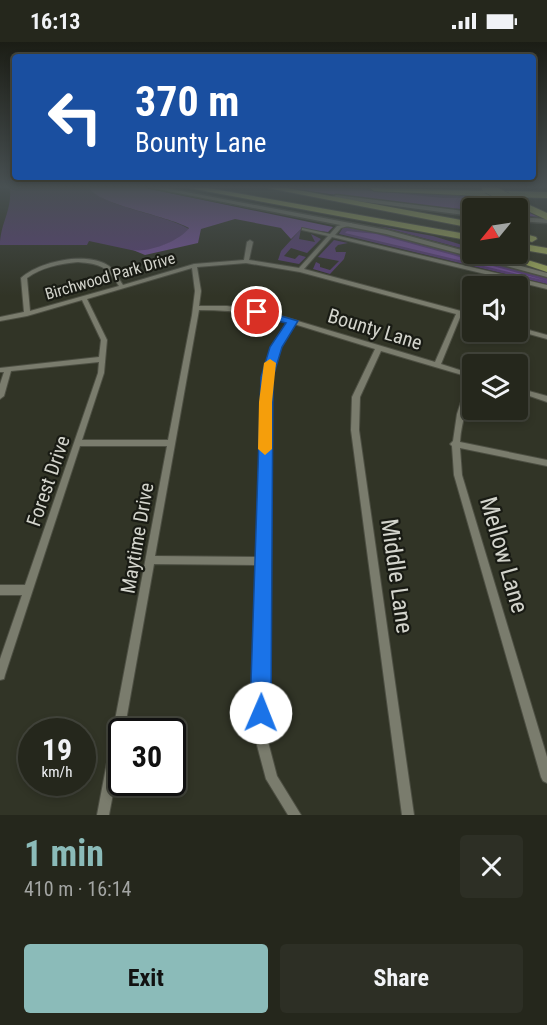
<!DOCTYPE html>
<html lang="en">
<head>
<meta charset="utf-8">
<style>
	:root { --surface:#25271c; --page:#2d2f25; --text:#f1f3f6; --muted:#a3a5a3; --line:#42443b; --accent:#8bbbb9 }
	body { margin:0; font-family:"Roboto Condensed",sans-serif; background:var(--page); color:var(--text); height:100vh; display:flex; flex-direction:column; font-size:22px; white-space:nowrap }
	* { box-sizing:border-box; margin:0 }
	p { font-size:20px; color:var(--muted) }
	.icon { flex:none; width:33px; height:33px; fill:none; stroke:currentColor; stroke-width:2; stroke-linecap:round; stroke-linejoin:round }
	.map { position:relative; height:773px; overflow:hidden }
	.panel { display:flex; flex-direction:column; background:var(--surface); flex:1 }
	.panel>* { flex:none }
	.hud { position:absolute; left:12px; top:12px; width:524px; height:126px; border-radius:6px; box-shadow:0 3px 9px #0003,0 0 0 2px var(--line); background:#1a4fa0; color:#fff; overflow:hidden }
	.needle { width:39px; rotate:240deg }
	.buttons { position:absolute; left:462px; top:156px; display:grid; gap:12px }
	.buttons a { display:grid; place-items:center; width:66px; height:66px; border-radius:6px; background:var(--surface); box-shadow:0 3px 9px #0003,0 0 0 2px var(--line); font-size:30px }
	.speed { position:absolute; left:18px; top:676px; display:flex; gap:12px; font-size:30px; font-weight:700; text-align:center }
	.speed>* { display:grid; place-content:center; width:78px; height:78px; border-radius:50%; background:var(--surface); box-shadow:0 3px 9px #0003,0 0 0 2px var(--line); line-height:1 }
	.speed small { font-size:15px; font-weight:400 }
	.speed .limit { border:3px solid #111; border-radius:9px; background:#fff; color:#111 }
	.pin { position:absolute; display:grid; place-items:center; width:51px; height:51px; color:#fff; margin:-26px; border:3px solid #fff; border-radius:50%; box-shadow:0 2px 6px #0007 }
	.me { position:absolute; width:66px; margin:-33px; rotate:1deg; stroke-linejoin:round; filter:drop-shadow(0 0 4px #0008) }
	.turn { display:flex; align-items:center; gap:21px; height:126px; padding:0 24px; font-size:27px }
	.turn .icon { width:78px; height:78px; stroke-width:2.5 }
	.turn b { display:block; font-size:42px; line-height:51px }
	.round { display:grid; place-items:center; flex:none; width:63px; height:63px; border-radius:6px; background:var(--page) }
	.headline { display:flex; align-items:center; justify-content:space-between; height:102px; padding:0 24px }
	h1 { font-size:36px; font-weight:700; line-height:45px; color:var(--accent) }
	.primary-button { display:flex; gap:12px; margin-top:auto; padding:12px 24px }
	.primary-button a { flex:1; height:69px; border-radius:6px; background:var(--accent); color:#111; font-size:24px; font-weight:700; line-height:69px; text-align:center }
	.primary-button a+a { background:var(--page); color:var(--text) }
	.status { display:flex; justify-content:space-between; align-items:center; height:42px; padding:0 30px; background:var(--surface); direction:ltr }
	.status svg { height:16px; fill:currentColor }
	.map>svg:first-child { display:block }
	.green { fill:#593f76 }
	.forest { fill:#76519c }
	.lines { fill:none; stroke-linecap:round; stroke-linejoin:round }
	.minor-casing { stroke:#4d4f43; stroke-width:2 }
	.secondary-casing { stroke:#4d4f43; stroke-width:3 }
	.motorway-casing { stroke:#4d4f43; stroke-width:2 }
	.minor { fill:#7a7c6d; fill-rule:evenodd }
	.secondary { fill:#7a7c6d; fill-rule:evenodd }
	.motorway { fill:#9da85a; fill-rule:evenodd }
	.motorway-bridge-casing { stroke:#4d4f43; stroke-width:11; stroke-linecap:butt }
	.motorway-bridge { stroke:#9da85a; stroke-width:10 }
	.route { fill:#1a73e8; stroke:#114b97; stroke-width:1.5 }
	.slow { fill:#f59e0b }
	.labels { text-anchor:middle; dominant-baseline:central; stroke-width:4.5; stroke-linejoin:round; paint-order:stroke }
	.far-street-label { font-size:16px; fill:#d3d4cc; stroke:#191b14 }
	.street-label { font-size:20px; fill:#d3d4cc; stroke:#191b14 }
	.near-street-label { font-size:24px; fill:#d3d4cc; stroke:#191b14 }
</style>
</head>
<body>
<div class="status"><b>16:13</b><svg viewBox="0 0 49 12"><path d="M0 12V9h3v3zM5 12V6h3v6zM10 12V3h3v9zM15 12V0h3v12zM26 1h20v11H26zM47 4h2v5h-2z"/></svg></div>
<div class="map">
<svg width="547" height="773" viewBox="0 0 547 773">
	<rect width="100%" height="100%" fill="#313426"/>
	<g class="green">
		<path d="M10 146H89C106 166 162 171 189 187L183 195 145 211 89 199 87 203H0C0 182 12 169 10 146Z"/>
		<polygon points="290,146 362,146 423,152 497,154 547,178 518,175 518,166 472,166 472,171"/>
		<polygon points="344,184 394,194 547,236 547,242 339,192"/>
		<polygon points="378,184 433,194 472,206 472,209"/>
		<polygon points="301,187 299,197 315,200 311,192 321,197 307,211 291,206 284,214 295,217 299,213 306,215 299,222 278,218 281,209"/>
		<polygon points="334,198 348,201 338,203 335,206 336,210 346,210 344,217 330,232 313,227 316,220 320,222 320,225 330,228 339,219 318,215"/>
	</g>
	<g class="forest">
		<path d="M89 146H145L333 185 328 190 301 187 291 197 281 186 235 177 201 187 198 201 145 213 133 208C148 211 180 199 189 186 166 173 99 163 89 146Z"/>
		<polygon points="290,146 344,146 443,156 501,155 544,175 518,173 518,166 472,168 376,159"/>
		<polygon points="347,189 376,192 547,239 345,191"/>
	</g>
	<g class="lines">
		<defs>
			<g id="minor">
				<path d="M350 181H352V183L341 186 335 193 547 243V247L332 195 304 227 472 272V276L461 273 441 322 472 332C472 355 461 377 460 400L547 418V424L460 406 462 433 547 715V741L543 739 541 735 454 433 452 404 450 402 453 399 457 372 469 335 381 309 360 355 359 388 414 773H402L351 388 352 355 375 307 294 282 279 305 270 335 266 692 277 734 301 773H288L266 737 254 692 259 523 154 522 124 690H122V704L109 773H97L167 404H80L5 633 4 637 0 638V617L22 553H0V543H25L98 331 99 320 11 329 4 354 0 357V342L4 330H0V326L99 315 101 298 82 258 27 274 0 279V275L24 270 21 236C39 219 88 209 109 224 115 229 119 237 123 243L194 222 244 218 247 200 250 198 253 200 249 218 299 226 328 194 302 188V186L330 192 337 184ZM78 220C101 222 106 224 119 244L30 269 27 236C42 225 59 222 78 220ZM246 221 300 230 456 272 435 320 271 271 227 264H199L201 249 197 225ZM192 226 195 249 192 273 168 398H82L104 331 107 298 87 257ZM199 268C231 268 258 271 289 280L273 305 264 335 259 515 155 514Z"/>
				<polygon points="518,285 547,293 547,297 518,289"/>
				<polygon points="518,346 547,354 547,360 518,350"/>
			</g>
			<g id="secondary">
				<polygon points="152,146 165,146 387,188 547,231 547,235 386,192"/>
				<polygon points="336,153 472,170 472,174 334,156 333,155"/>
				<polygon points="518,175 547,177 547,181 518,179"/>
			</g>
			<g id="motorway">
				<polygon points="189,146 208,146 472,193 472,199"/>
				<polygon points="268,146 287,146 472,180 472,186"/>
				<polygon points="370,146 547,150 547,156 512,155 547,171 547,178 504,158 503,155 374,149"/>
				<polygon points="518,190 536,195 537,197 532,200 518,196"/>
				<polygon points="518,201 547,206 547,212 518,207"/>
				<polygon points="494,212 508,212 547,224 547,230"/>
			</g>
		</defs>
		<use href="#minor" class="minor-casing"/>
		<use href="#secondary" class="secondary-casing"/>
		<use href="#motorway" class="motorway-casing"/>
		<use href="#minor" class="minor"/>
		<use href="#secondary" class="secondary"/>
		<use href="#motorway" class="motorway"/>
		<defs>
			<polyline id="motorway-bridge" points="487,146 507,156"/>
		</defs>
		<use href="#motorway-bridge" class="motorway-bridge-casing"/>
		<use href="#motorway-bridge" class="motorway-bridge"/>
	</g>
	<linearGradient id="sky" x2="0" y2="1"><stop stop-color="#1b1d15"/><stop offset="0.57" stop-color="#485052"/><stop offset="1" stop-color="#485052" stop-opacity="0"/></linearGradient>
	<rect width="547" height="254" fill="url(#sky)"/>
	<polygon class="route" points="257,267 298,279 282,305 273,335 271,671 268,678 261,681 253,678 250,671 261,335 270,305 286,281 253,273 253,268"/>
	<polygon class="slow" points="270,317 276,321 272,360 272,407 265,413 258,407 259,360 264,321"/>
	<g class="labels">
		<g class="far-street-label">
			<text transform="translate(110 234) rotate(-16)">Birchwood Park Drive</text>
		</g>
		<g class="street-label">
			<text transform="translate(375 287) rotate(17)">Bounty Lane</text>
			<text transform="translate(48 439) rotate(-71)">Forest Drive</text>
			<text transform="translate(137 496) rotate(-80)">Maytime Drive</text>
		</g>
		<g class="near-street-label">
			<text transform="translate(504 513) rotate(74)">Mellow Lane</text>
			<text transform="translate(397 534) rotate(82)">Middle Lane</text>
		</g>
	</g>
</svg>
<div class="buttons">
<a><svg class="needle" viewBox="-14 -14 28 28"><path d="M0-13l5 13h-10z" fill="#e53935"/><path d="M0 13l5-13h-10z" fill="#a3a5a3"/></svg></a>
<a><svg class="icon" aria-label="sound" viewBox="0 0 24 24"><path d="M4 9h4l5-4v14l-5-4H4zM17 9q2 3 0 6"/></svg></a>
<a><svg class="icon" aria-label="layers" viewBox="0 0 24 24"><path d="M12 4l9 5-9 5-9-5zM3 14l9 5 9-5"/></svg></a>
</div>
<div class="speed"><div>19<small>km/h</small></div><div class="limit">30</div></div>
<div class="pin" style="left:257px;top:270px;background:#d93025"><svg class="icon" aria-label="arrive" viewBox="0 0 24 24"><path d="M6 21V4h12l-3 4 3 4H6"/></svg></div>
<svg class="me" style="left:261px;top:671px" viewBox="-20 -20 40 40"><circle r="19" fill="#fff"/><path d="M0-13L10 11 0 6-10 11z" fill="#1a73e8"/></svg>
<div class="hud">
<div class="turn"><svg class="icon" aria-label="left" viewBox="0 0 24 24"><path d="M17 20v-9H6M10 6l-5 5 5 5"/></svg><div><b>370 m</b>Bounty Lane</div></div>
</div>
</div>
<section class="panel">
<div class="headline"><div><h1>1 min</h1><p>410 m · 16:14</p></div><a class="round"><svg class="icon" aria-label="close" viewBox="0 0 24 24"><path d="M6 6l12 12M18 6L6 18"/></svg></a></div>
<div class="primary-button"><a>Exit</a><a>Share</a></div>
</section>
</body>
</html>
